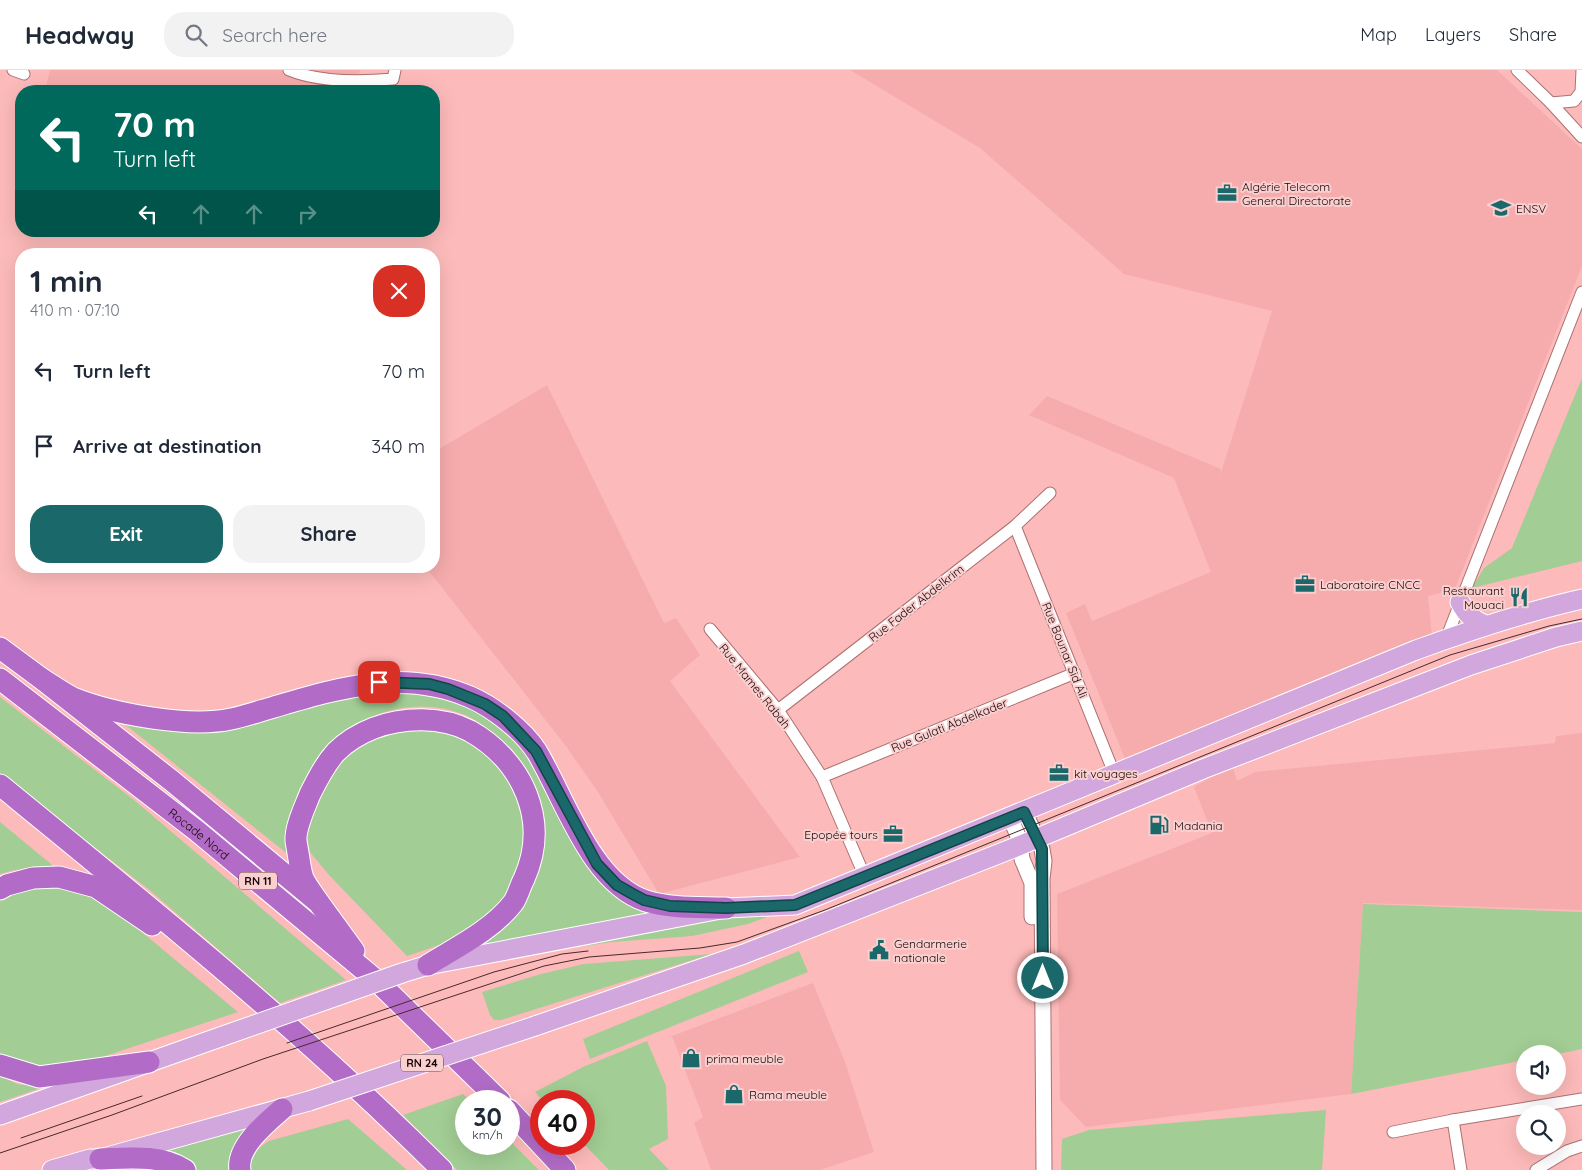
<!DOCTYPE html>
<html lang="en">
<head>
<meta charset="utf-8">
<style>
	:root { --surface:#fff; --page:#f2f2f3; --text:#1f2937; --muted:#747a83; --line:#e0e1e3; --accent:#1b686b }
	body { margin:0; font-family:Quicksand,sans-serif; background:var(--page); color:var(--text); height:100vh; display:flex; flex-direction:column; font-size:19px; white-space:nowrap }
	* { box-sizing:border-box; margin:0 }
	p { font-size:16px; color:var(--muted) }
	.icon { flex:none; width:28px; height:28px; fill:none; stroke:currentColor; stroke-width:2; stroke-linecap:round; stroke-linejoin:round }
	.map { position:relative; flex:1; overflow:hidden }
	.sheet { position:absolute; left:15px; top:178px; width:425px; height:325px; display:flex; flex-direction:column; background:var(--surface); border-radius:20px; box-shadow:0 5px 20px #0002 }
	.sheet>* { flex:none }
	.guide { position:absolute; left:15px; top:15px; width:425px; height:152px; border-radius:20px; box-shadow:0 5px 20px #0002; background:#00695c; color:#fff; overflow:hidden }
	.controls { position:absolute; left:1516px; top:975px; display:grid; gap:10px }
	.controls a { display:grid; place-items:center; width:50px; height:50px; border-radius:50%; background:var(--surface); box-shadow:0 5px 20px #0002; font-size:25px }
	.speed { position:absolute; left:455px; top:1020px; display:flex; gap:10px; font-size:25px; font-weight:700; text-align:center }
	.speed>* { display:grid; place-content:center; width:65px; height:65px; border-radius:50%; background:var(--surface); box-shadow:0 5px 20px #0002; line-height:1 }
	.speed small { font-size:12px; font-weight:400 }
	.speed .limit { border:8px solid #d22; background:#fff; color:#111 }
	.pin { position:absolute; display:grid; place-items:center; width:42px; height:42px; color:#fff; margin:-21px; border-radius:10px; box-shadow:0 2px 8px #0006 }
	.me { position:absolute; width:55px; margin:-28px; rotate:0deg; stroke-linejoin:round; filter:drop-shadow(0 0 4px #0008) }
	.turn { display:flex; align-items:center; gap:18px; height:105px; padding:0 15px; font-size:22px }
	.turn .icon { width:65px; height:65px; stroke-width:2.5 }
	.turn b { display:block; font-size:35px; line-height:42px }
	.lanes { display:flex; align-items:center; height:48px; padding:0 15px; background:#0003; justify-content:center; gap:25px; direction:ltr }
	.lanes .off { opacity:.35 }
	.round { display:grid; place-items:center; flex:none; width:52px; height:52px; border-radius:20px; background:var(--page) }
	.head { display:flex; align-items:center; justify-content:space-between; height:85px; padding:0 15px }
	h1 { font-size:30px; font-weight:800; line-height:38px }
	.action { display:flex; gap:10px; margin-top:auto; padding:10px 15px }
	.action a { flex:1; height:58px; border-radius:20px; background:var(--accent); color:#fff; font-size:20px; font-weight:800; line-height:58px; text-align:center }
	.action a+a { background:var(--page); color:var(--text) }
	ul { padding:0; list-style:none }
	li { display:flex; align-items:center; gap:15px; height:75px; padding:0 15px }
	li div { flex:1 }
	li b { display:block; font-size:19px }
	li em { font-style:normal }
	header { display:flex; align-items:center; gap:30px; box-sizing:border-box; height:70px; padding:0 25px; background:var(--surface); border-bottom:1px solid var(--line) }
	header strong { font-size:24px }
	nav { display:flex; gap:28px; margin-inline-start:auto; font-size:18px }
	.search { width:350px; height:45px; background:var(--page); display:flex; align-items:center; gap:12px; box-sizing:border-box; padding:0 18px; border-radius:20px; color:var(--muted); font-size:19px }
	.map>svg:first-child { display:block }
	.built { fill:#f6acad }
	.green { fill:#a2cd94 }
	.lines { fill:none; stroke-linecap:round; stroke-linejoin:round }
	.minor-casing { stroke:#ad7071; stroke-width:13 }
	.tertiary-casing { stroke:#ad7071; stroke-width:17 }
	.primary-casing { stroke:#fff; stroke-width:21 }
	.motorway-casing { stroke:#fff; stroke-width:23 }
	.minor { stroke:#fff; stroke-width:11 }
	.tertiary { stroke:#fff; stroke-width:15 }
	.primary { stroke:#d1a7dd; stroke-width:19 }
	.motorway { stroke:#b26cc7; stroke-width:21 }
	.tram { stroke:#47292a; stroke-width:1 }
	.primary-bridge-casing { stroke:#fff; stroke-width:21; stroke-linecap:butt }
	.primary-bridge { stroke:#d1a7dd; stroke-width:19 }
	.route-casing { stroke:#124446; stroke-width:12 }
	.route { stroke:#1b686b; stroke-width:9 }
	.labels { text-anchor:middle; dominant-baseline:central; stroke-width:4; stroke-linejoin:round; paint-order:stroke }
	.shield { fill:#f9cfcf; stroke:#5d4242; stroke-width:1 }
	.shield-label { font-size:11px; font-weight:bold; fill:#1a0506 }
	.poi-label { font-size:12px; fill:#1a0506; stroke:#f9cfcf; text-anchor:start }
	.street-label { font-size:12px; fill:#1a0506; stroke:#f9cfcf }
</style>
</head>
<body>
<header>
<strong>Headway</strong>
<div class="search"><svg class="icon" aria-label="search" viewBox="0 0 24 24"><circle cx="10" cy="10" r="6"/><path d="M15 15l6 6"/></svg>Search here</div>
<nav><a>Map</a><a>Layers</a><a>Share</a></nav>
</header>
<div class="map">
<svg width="1582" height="1100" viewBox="0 0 1582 1100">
	<rect width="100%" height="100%" fill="#fdbaba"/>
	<g class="built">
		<polygon points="50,0 360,0 356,21 45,21"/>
		<polygon points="850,0 1497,0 1582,79 1582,196 1453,524 1444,522 1428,526 1432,566 1125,689 1066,543 1085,534 1092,551 1211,502 1174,408 1029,345 1047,326 1221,399 1220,406 1272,241 1124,204 980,78"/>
		<polygon points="547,315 664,553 676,548 700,585 670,611 800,787 659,824 598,722 565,675 425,496 434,496 434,382"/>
		<polygon points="1582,663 1582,840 1363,833 1351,1024 1086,1057 1060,1030 1057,824 1212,763 1194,717 1232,694 1237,711 1255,702 1555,673 1556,666"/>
		<polygon points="813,913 845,992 874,1082 820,1100 711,1100 694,1053 703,1047 672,966"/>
	</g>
	<g class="green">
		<polygon points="1582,308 1582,491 1472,518 1484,498 1512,478"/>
		<path d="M417 620 483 641 517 670 539 702 578 778 665 844 471 877 535 803 507 678C495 665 482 652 465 645 396 617 320 661 296 729 289 747 290 766 289 785L122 652 166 661 227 660 246 657 349 624Z"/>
		<polygon points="0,627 134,730 346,910 280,933 152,822 0,704"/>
		<polygon points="432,656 478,673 521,725 527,775 510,817 500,833 473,857 451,871 407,886 329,805 310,782 307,767 313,740 335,698 353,682 372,669 394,659"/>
		<path d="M0 752 51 794 52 797C33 797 18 798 0 804Z"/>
		<polygon points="54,816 102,829 238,942 96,989 62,996 26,994 0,983 0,830 20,822"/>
		<polygon points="1363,834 1582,842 1582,979 1558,984 1525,984 1525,990 1351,1024"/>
		<polygon points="786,840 748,854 692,866 612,872 557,880 682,850"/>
		<polygon points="799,881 808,902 590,989 583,969"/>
		<polygon points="712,884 501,950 494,950 490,945 482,922 541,904 584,894"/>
		<polygon points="647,971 666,1016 668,1069 649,1079 669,1100 609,1100 584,1074 584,1031 543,1031 535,1022 583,997"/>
		<polygon points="0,1006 17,1014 44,1017 0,1032"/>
		<polygon points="463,1024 470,1031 466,1031 466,1074 509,1074 509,1070 539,1100 457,1100 403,1045"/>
		<polygon points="1326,1040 1322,1100 1061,1100 1062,1069 1089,1060"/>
		<path d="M348 1049 407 1100H249C251 1086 257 1078 269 1071Z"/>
		<polygon points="253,1054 235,1100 196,1100 182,1091 145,1084"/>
	</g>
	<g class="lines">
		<defs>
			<g id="minor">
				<polyline points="13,0 24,4"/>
				<path d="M289 0C321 13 360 12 393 9L395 0"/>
				<polyline points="1517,0 1551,33 1582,67"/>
				<polyline points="1551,33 1574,31 1581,22 1582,0"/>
				<polyline points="1015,456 1114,703"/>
				<polyline points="710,559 778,640 822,707 865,807"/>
				<polyline points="1446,569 1582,222"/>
				<polyline points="778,640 1015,456 1050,423"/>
				<polyline points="822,707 1075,603"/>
				<polyline points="1453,1050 1461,1100"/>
				<polyline points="1393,1062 1453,1050 1582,1029"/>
				<polyline points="1536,1100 1567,1081 1582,1076"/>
			</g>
			<g id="tertiary">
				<polyline points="1024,741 1042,779 1044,791 1042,809 1044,1100"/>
				<polyline points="1010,747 1020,771 1022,789 1032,813 1032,847"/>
			</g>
			<g id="primary">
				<path d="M1460 532C1466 544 1473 550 1485 555"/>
				<path d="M402 903 428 895 726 838 795 835 1416 580C1471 560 1525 542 1582 529"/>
				<polyline points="535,956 744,884 1021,775 1203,699 1471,595 1556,567 1582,561"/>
				<polyline points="0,1045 223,966"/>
				<polyline points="52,1100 90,1089 100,1089 309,1031"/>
			</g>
			<g id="motorway">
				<polyline points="0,578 42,609 172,711 319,833 354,881"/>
				<path id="s1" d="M0 609 197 761 376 910 500 1031"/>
				<path d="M42 609C52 615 63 623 73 628 113 644 189 658 231 649 245 646 260 641 274 637 339 618 403 598 470 627 493 637 523 660 537 682 565 729 591 813 646 831 672 839 699 837 726 838"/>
				<path d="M0 715C152 839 303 961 442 1100"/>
				<polyline points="0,819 7,815 33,808 59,807 96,817 152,855"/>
				<path d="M319 833C314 825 307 817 303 808 301 803 300 795 299 789 298 783 297 777 296 771 295 757 305 737 310 724 317 710 325 694 336 682 346 672 361 663 374 658 403 647 442 646 470 661 523 691 550 751 524 809 520 816 518 826 513 833 492 860 457 877 428 895"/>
				<polyline points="0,995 39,1007 149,992"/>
				<polyline points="509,1040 565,1100"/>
				<path d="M100 1089C128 1088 160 1084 185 1100"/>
				<path d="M240 1100C236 1077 267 1052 282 1039"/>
			</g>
		</defs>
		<use href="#minor" class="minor-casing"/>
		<use href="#tertiary" class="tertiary-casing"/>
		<use href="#primary" class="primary-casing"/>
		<use href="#motorway" class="motorway-casing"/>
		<use href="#minor" class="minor"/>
		<use href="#tertiary" class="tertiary"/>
		<use href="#primary" class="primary"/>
		<use href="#motorway" class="motorway"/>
		<g class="tram">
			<polyline points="287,973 494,902 562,884 588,881"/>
			<polyline points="21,1068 142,1026"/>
			<polyline points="0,1083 112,1045 263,989 544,896 589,887 700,878 737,872 825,840 1450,585 1549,556 1582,549"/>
		</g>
		<defs>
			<g id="primary-bridge">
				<polyline points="223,966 402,903"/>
				<polyline points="309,1031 535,956"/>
			</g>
		</defs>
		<use href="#primary-bridge" class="primary-bridge-casing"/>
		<use href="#primary-bridge" class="primary-bridge"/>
	</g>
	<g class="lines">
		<defs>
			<polyline id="route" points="379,612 429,614 448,619 485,634 503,646 536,681 597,794 617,815 631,823 644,830 670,836 726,838 795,835 1024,742 1042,779 1043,908"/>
		</defs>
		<use href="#route" class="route-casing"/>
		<use href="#route" class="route"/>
	</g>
	<defs>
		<symbol id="office-bare" viewBox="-9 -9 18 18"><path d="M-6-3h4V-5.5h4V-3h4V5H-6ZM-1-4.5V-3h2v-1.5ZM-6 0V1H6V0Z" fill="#1b686b" stroke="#f9cfcf" stroke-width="2.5" paint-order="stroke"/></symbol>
		<symbol id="university-bare" viewBox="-9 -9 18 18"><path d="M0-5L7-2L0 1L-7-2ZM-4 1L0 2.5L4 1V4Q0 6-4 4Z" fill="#1b686b" stroke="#f9cfcf" stroke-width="2.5" paint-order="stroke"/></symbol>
		<symbol id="restaurant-bare" viewBox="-9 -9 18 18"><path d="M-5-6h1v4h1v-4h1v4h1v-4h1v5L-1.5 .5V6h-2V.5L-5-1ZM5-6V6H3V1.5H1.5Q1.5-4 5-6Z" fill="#1b686b" stroke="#f9cfcf" stroke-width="2.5" paint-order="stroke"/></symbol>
		<symbol id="fuel-bare" viewBox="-9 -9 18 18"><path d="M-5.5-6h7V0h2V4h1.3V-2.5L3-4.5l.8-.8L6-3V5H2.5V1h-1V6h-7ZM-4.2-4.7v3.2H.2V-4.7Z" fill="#1b686b" stroke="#f9cfcf" stroke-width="2.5" paint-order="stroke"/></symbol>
		<symbol id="civic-bare" viewBox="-9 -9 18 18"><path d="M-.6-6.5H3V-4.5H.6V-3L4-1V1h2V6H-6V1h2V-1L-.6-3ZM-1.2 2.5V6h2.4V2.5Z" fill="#1b686b" stroke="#f9cfcf" stroke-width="2.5" paint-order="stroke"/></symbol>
		<symbol id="shop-bare" viewBox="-9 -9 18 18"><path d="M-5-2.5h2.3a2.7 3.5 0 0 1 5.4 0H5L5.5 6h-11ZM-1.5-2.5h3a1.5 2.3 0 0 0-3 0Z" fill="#1b686b" stroke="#f9cfcf" stroke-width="2.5" paint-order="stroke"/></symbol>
	</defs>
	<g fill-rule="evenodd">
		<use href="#office-bare" x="1213" y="109" width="28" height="28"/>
		<use href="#university-bare" x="1487" y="124" width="28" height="28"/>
		<use href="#office-bare" x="1291" y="500" width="28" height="28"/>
		<use href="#restaurant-bare" x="1505" y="513" width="28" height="28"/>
		<use href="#office-bare" x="1045" y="689" width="28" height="28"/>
		<use href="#fuel-bare" x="1145" y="741" width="28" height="28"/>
		<use href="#office-bare" x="879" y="750" width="28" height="28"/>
		<use href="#civic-bare" x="865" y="866" width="28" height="28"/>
		<use href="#shop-bare" x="677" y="974" width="28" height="28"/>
		<use href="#shop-bare" x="720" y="1010" width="28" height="28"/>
	</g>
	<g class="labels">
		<g class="shield">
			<rect x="239" y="802.5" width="38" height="17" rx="4"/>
			<rect x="401" y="984.5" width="42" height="17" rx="4"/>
		</g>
		<g class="shield-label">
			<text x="258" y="811">RN 11</text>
			<text x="422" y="993">RN 24</text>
		</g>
		<g class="poi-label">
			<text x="1242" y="116">Algérie Telecom<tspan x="1242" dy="14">General Directorate</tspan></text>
			<text x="1516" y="138">ENSV</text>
			<text x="1320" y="514">Laboratoire CNCC</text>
			<text x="1504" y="520" text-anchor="end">Restaurant<tspan x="1504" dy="14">Mouaci</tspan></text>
			<text x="1074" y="703">kit voyages</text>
			<text x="1174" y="755">Madania</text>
			<text x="878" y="764" text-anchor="end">Epopée tours</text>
			<text x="894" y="873">Gendarmerie<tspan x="894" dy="14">nationale</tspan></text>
			<text x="706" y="988">prima meuble</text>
			<text x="749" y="1024">Rama meuble</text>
		</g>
		<g class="street-label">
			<text transform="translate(916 533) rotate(-38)">Rue Fader Abdelkrim</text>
			<text transform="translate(1065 580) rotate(68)">Rue Bounar Sid Ali</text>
			<text transform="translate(755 616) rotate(51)">Rue Mames Rabah</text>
			<text transform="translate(949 655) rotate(-22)">Rue Gulati Abdelkader</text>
			<text stroke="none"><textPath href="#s1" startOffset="252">Rocade Nord</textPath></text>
		</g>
	</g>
</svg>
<div class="controls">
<a><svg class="icon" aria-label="sound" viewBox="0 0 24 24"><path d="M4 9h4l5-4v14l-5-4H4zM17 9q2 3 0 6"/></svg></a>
<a><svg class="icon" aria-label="search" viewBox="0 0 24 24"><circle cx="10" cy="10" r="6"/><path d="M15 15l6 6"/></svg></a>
</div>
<div class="speed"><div>30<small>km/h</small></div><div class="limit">40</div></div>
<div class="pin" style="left:379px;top:612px;background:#d93025"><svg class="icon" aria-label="arrive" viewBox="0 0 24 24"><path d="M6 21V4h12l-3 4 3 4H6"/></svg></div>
<svg class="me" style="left:1043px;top:908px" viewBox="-20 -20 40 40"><circle r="17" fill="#1b686b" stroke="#fff" stroke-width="3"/><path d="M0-11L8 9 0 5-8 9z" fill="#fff"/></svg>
<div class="guide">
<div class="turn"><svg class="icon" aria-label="left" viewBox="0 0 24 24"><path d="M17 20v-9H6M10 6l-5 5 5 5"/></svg><div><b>70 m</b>Turn left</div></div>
<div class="lanes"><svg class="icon" aria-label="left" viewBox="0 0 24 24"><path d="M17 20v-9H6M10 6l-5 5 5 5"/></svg><svg class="icon off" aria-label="ahead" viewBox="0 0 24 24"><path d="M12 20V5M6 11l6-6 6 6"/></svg><svg class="icon off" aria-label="ahead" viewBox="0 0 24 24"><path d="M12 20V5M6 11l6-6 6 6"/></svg><svg class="icon off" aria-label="right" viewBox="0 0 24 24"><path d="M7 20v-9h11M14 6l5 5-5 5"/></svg></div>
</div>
<section class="sheet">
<div class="head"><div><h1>1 min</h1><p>410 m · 07:10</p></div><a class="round" style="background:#d93025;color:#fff"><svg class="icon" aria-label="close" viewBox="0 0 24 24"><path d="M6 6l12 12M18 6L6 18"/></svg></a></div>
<ul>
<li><svg class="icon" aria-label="left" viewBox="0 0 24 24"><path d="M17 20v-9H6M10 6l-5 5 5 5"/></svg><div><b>Turn left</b></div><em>70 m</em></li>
<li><svg class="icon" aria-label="arrive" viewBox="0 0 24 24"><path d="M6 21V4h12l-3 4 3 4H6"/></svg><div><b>Arrive at destination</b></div><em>340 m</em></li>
</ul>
<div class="action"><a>Exit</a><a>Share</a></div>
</section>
</div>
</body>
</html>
